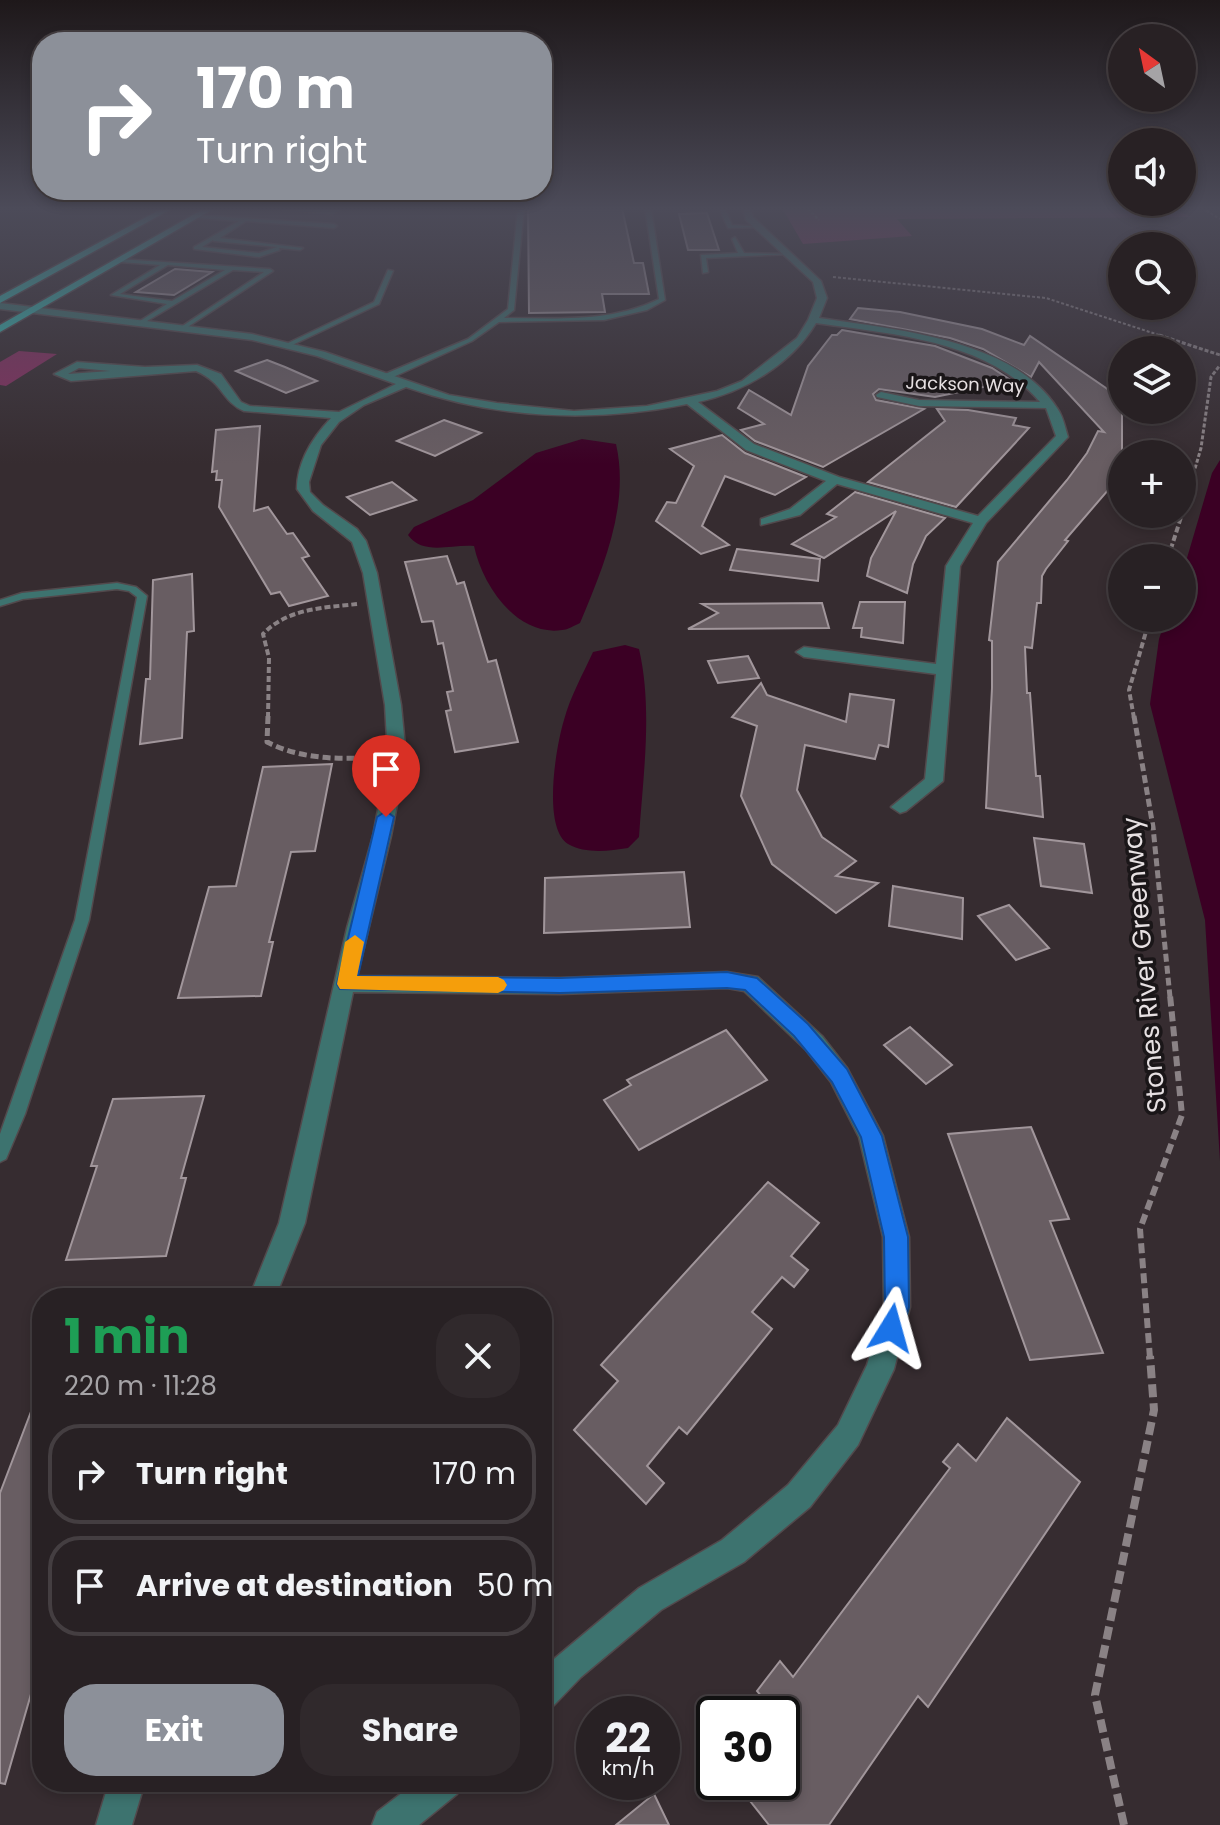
<!DOCTYPE html>
<html lang="en">
<head>
<meta charset="utf-8">
<style>
	:root { --surface:#282124; --page:#30292c; --text:#f1f3f6; --muted:#a5a3a6; --line:#443e41; --accent:#8c9099 }
	body { margin:0; font-family:Poppins,sans-serif; background:var(--page); color:var(--text); height:100vh; display:flex; flex-direction:column; font-size:30px; white-space:nowrap }
	* { box-sizing:border-box; margin:0 }
	p { font-size:26px; color:var(--muted) }
	.icon { flex:none; width:44px; height:44px; fill:none; stroke:currentColor; stroke-width:2; stroke-linecap:round; stroke-linejoin:round }
	.map { position:relative; flex:1; overflow:hidden }
	.drawer { position:absolute; left:32px; top:1288px; width:520px; height:504px; display:flex; flex-direction:column; background:var(--surface); border-radius:32px; box-shadow:0 4px 12px #0003,0 0 0 2px var(--line) }
	.drawer>* { flex:none }
	.top-card { position:absolute; left:32px; top:32px; width:520px; height:168px; border-radius:32px; box-shadow:0 4px 12px #0003,0 0 0 2px var(--line); background:#8c9099; color:#fff; overflow:hidden }
	.needle { width:52px; rotate:327deg }
	.controls { position:absolute; left:1108px; top:24px; display:grid; gap:16px }
	.controls a { display:grid; place-items:center; width:88px; height:88px; border-radius:50%; background:var(--surface); box-shadow:0 4px 12px #0003,0 0 0 2px var(--line); font-size:40px }
	.speed { position:absolute; left:576px; top:1696px; display:flex; gap:16px; font-size:40px; font-weight:700; text-align:center }
	.speed>* { display:grid; place-content:center; width:104px; height:104px; border-radius:50%; background:var(--surface); box-shadow:0 4px 12px #0003,0 0 0 2px var(--line); line-height:1 }
	.speed small { font-size:20px; font-weight:400 }
	.speed .limit { border:4px solid #111; border-radius:12px; background:#fff; color:#111 }
	.pin { position:absolute; display:grid; place-items:center; width:68px; height:68px; color:#fff; margin:-82px -34px; border-radius:50% 50% 50% 0; rotate:-45deg; box-shadow:0 0 8px #0007 }
	.pin .icon { rotate:45deg }
	.me { position:absolute; width:88px; margin:-44px; rotate:8deg; stroke-linejoin:round; filter:drop-shadow(0 0 6px #0008) }
	.turn { display:flex; align-items:center; gap:28px; height:168px; padding:0 32px; font-size:36px }
	.turn .icon { width:104px; height:104px; stroke-width:2.5 }
	.turn b { display:block; font-size:56px; line-height:68px }
	.round { display:grid; place-items:center; flex:none; width:84px; height:84px; border-radius:32px; background:var(--page) }
	.headline { display:flex; align-items:center; justify-content:space-between; height:136px; padding:0 32px }
	h1 { font-size:48px; font-weight:700; line-height:60px; color:#1e9e55 }
	.primary-button { display:flex; gap:16px; margin-top:auto; padding:16px 32px }
	.primary-button a { flex:1; height:92px; border-radius:32px; background:var(--accent); color:#fff; font-size:32px; font-weight:700; line-height:92px; text-align:center }
	.primary-button a+a { background:var(--page); color:var(--text) }
	ul { padding:0; list-style:none }
	li { display:flex; align-items:center; gap:24px; height:100px; margin:0 16px 12px; padding:0 16px; border:4px solid var(--line); border-radius:32px }
	li div { flex:1 }
	li b { display:block; font-size:30px }
	li em { font-style:normal }
	.map>svg:first-child { display:block }
	.green { fill:#832f5e }
	.water { fill:#3b0024 }
	.building { fill:#685d62; stroke:#a1969b; stroke-width:2 }
	.lines { fill:none; stroke-linecap:round; stroke-linejoin:round }
	.service-casing { stroke:#52494c; stroke-width:3 }
	.minor-casing { stroke:#52494c; stroke-width:3 }
	.primary-casing { stroke:#52494c; stroke-width:3 }
	.path-far5 { stroke:#8a8285; stroke-width:2; stroke-dasharray:3 2; stroke-linecap:butt }
	.path-far4 { stroke:#8a8285; stroke-width:3; stroke-dasharray:4 2; stroke-linecap:butt }
	.path-far3 { stroke:#8a8285; stroke-width:4; stroke-dasharray:6 3; stroke-linecap:butt }
	.path-far2 { stroke:#8a8285; stroke-width:5; stroke-dasharray:8 4; stroke-linecap:butt }
	.path-far1 { stroke:#8a8285; stroke-width:6; stroke-dasharray:10 5; stroke-linecap:butt }
	.path { stroke:#8a8285; stroke-width:8; stroke-dasharray:13 6; stroke-linecap:butt }
	.service { fill:#3d736f; fill-rule:evenodd }
	.minor { fill:#3d736f; fill-rule:evenodd }
	.primary { fill:#34b6ae; fill-rule:evenodd }
	.route { fill:#1a73e8; stroke:#114b97; stroke-width:2 }
	.slow { fill:#f59e0b }
	.labels { text-anchor:middle; dominant-baseline:central; stroke-width:7; stroke-linejoin:round; paint-order:stroke }
	.far-street-label { font-size:18px; fill:#e6e0e2; stroke:#1a1618 }
	.near-street-label { font-size:26px; fill:#e6e0e2; stroke:#1a1618 }
</style>
</head>
<body>
<div class="map">
<svg width="1220" height="1825" viewBox="0 0 1220 1825">
	<rect width="100%" height="100%" fill="#362c30"/>
	<g class="green">
		<polygon points="782,208 1173,208 1191,217 897,219 912,236 803,244"/>
		<polygon points="19,351 57,354 6,386 0,385 0,362"/>
	</g>
	<g class="water">
		<path d="M582 439 616 444C630 505 603 568 580 623 575 625 568 630 562 630 516 637 482 584 474 546 451 544 423 556 408 535L414 527 473 500 536 453Z"/>
		<polygon points="1220,460 1220,1161 1205,920 1150,704 1159,639 1166,618 1182,618 1182,575 1212,473"/>
		<path d="M625 645 639 649C653 709 643 776 639 837L628 848C609 851 585 854 568 844 542 827 556 746 564 720 570 697 583 674 593 652Z"/>
	</g>
	<g class="building">
		<polygon points="528,208 622,208 634,263 643,263 649,294 602,294 605,312 529,313"/>
		<polygon points="707,213 719,250 688,250 679,214"/>
		<polygon points="175,269 212,272 174,295 136,292"/>
		<polygon points="858,308 900,312 982,329 1024,345 1030,336 1122,399 1122,474 1065,540 1068,541 1046,569 1042,576 1041,603 1037,603 1032,648 1025,647 1027,693 1030,693 1036,776 1040,776 1043,817 986,808 992,688 992,641 989,640 998,562 1067,480 1087,453 1098,431 1104,432 1039,362 1031,377 983,349 950,338 850,319"/>
		<polygon points="842,330 935,346 992,368 1012,381 935,397 879,389 873,394 876,400 924,409 823,467 755,441 741,430 764,424 738,408 749,390 791,415 808,366 832,335 837,335"/>
		<polygon points="267,360 285,367 317,381 286,393 236,371"/>
		<polygon points="937,409 968,410 1016,418 1013,425 1029,428 956,507 868,482 945,421"/>
		<polygon points="444,420 481,433 435,456 397,441"/>
		<polygon points="260,426 254,511 268,507 287,534 293,533 309,556 302,558 328,596 289,606 280,592 271,594 219,507 222,480 216,480 217,471 212,472 216,430"/>
		<polygon points="722,435 745,453 806,477 775,495 725,476 702,526 729,545 701,554 656,521 667,502 676,503 694,466 670,449"/>
		<polygon points="392,482 416,500 370,515 347,497"/>
		<polygon points="855,492 945,518 926,536 913,564 907,593 867,576 871,558 896,511 824,558 792,544 836,517 827,514"/>
		<polygon points="737,549 820,559 818,581 730,570"/>
		<polygon points="447,556 457,584 464,582 488,662 496,660 518,742 455,752 446,711 451,710 447,692 453,691 443,643 438,644 433,621 422,622 405,562"/>
		<polygon points="192,574 194,631 187,632 182,738 140,744 146,679 150,679 153,580"/>
		<polygon points="860,602 905,602 903,643 861,637 862,628 853,628"/>
		<polygon points="822,603 829,628 688,629 718,613 702,604"/>
		<polygon points="748,656 759,678 718,683 708,661"/>
		<polygon points="761,683 767,695 846,722 850,694 894,700 888,747 879,745 875,759 805,745 797,790 822,837 856,861 836,876 878,883 836,913 772,864 741,796 757,726 732,717"/>
		<polygon points="332,764 315,851 291,852 269,942 273,942 261,996 178,998 209,887 236,886 263,767"/>
		<polygon points="1034,838 1084,844 1092,893 1041,886"/>
		<polygon points="684,872 690,927 544,933 545,878"/>
		<polygon points="893,886 963,898 962,939 889,926"/>
		<polygon points="1009,905 1049,948 1016,960 978,916"/>
		<polygon points="910,1027 952,1065 926,1084 884,1045"/>
		<polygon points="726,1030 767,1080 639,1150 604,1100 631,1085 627,1080"/>
		<polygon points="204,1096 181,1178 186,1178 166,1256 66,1260 97,1166 91,1166 113,1099"/>
		<polygon points="1031,1127 1069,1219 1050,1221 1103,1353 1030,1360 948,1134"/>
		<polygon points="768,1182 819,1223 791,1256 808,1270 794,1287 782,1277 752,1312 772,1329 687,1434 679,1427 647,1466 664,1483 646,1504 574,1430 618,1381 601,1365"/>
		<polygon points="40,1388 42,1656 5,1784 0,1783 0,1493"/>
		<polygon points="1007,1418 1080,1482 928,1707 918,1696 829,1825 769,1825 735,1782 782,1782 782,1714 776,1714 757,1691 780,1661 793,1677 950,1468 943,1462 958,1444 976,1461"/>
		<polygon points="654,1794 669,1825 616,1825"/>
	</g>
	<g class="lines">
		<defs>
			<g id="service">
				<polygon points="272,208 331,210 342,208 332,214"/>
				<path d="M518 208H524L514 310 504 318C557 318 610 323 659 299L645 208H651L665 300 647 310 604 320 499 322 472 341 391 378H385V374L468 339 508 309Z"/>
				<polygon points="719,208 725,208 732,225 761,227 728,228"/>
				<path d="M196 215 334 224 337 226 334 228 246 221 220 238 303 248 300 250 279 248 280 250 259 257 194 249V247L239 221 198 218ZM213 240 214 241 277 247 259 253 202 247Z"/>
				<polygon points="735,237 744,253 791,254 706,258 708,272 703,273 701,255 738,253 732,239"/>
				<path d="M118 259 270 269 273 271 183 330 181 327 264 272 233 270 142 324 140 321 167 304 111 295 160 265 120 262ZM168 265 225 270 172 301 120 294Z"/>
				<polygon points="388,270 393,271 379,304 288,347 284,347 284,345 374,302"/>
				<polygon points="117,583 136,587 147,596 89,920 25,1114 6,1159 0,1162 0,1134 75,920 137,597 129,591 117,589 23,599 0,606 0,600 22,593"/>
			</g>
			<g id="minor">
				<path d="M743 208H751L753 217 821 281 827 298 819 318C893 329 1013 339 1057 408 1063 416 1065 427 1068 437L986 523 960 566 943 781 906 811 900 813 891 807 925 779 936 674 804 657 796 652 804 647 936 664 946 566 973 523 837 484 800 515 761 525V519L790 509 826 481 746 450 687 404C594 423 496 419 406 387L364 405 339 422 321 445 309 482 310 492 323 505 357 529 366 541 377 573 401 705 406 757 391 836 357 976 560 978 727 972 758 977 822 1036 847 1068 883 1136 909 1237 910 1307 894 1369 858 1445 810 1507 744 1562 661 1610 581 1677 554 1705 542 1710V1669L639 1588 722 1540 788 1485 838 1425 867 1365 884 1307 883 1237 859 1137 831 1082 806 1050 744 991 727 988 560 994 353 992 305 1223 275 1298H249L279 1223 347 928 373 836 388 757 385 705 363 573 352 542 313 511 297 489C297 462 313 437 331 418L244 411C221 401 224 383 196 371L71 381 54 374 77 362 145 367 197 365 221 374 241 402 250 406 339 412 396 384 317 356 252 340 0 309V303L252 334 325 352 449 395 497 403 574 411 647 406 717 391 742 381 797 338 808 320 817 298 813 282 746 220ZM816 323C891 334 987 340 1040 402L919 400 881 392 876 395 877 397 919 406 1046 408 1056 436 978 516 839 477 754 444 698 402C744 392 791 365 816 323ZM79 368 110 371 68 374Z"/>
				<polygon points="109,1782 145,1782 132,1825 96,1825"/>
				<polygon points="416,1782 463,1782 457,1794 419,1825 372,1825 377,1812"/>
			</g>
			<g id="primary">
				<polygon points="163,208 173,208 0,303 0,296"/>
				<polygon points="205,208 215,208 0,332 0,325"/>
			</g>
		</defs>
		<use href="#service" class="service-casing"/>
		<use href="#minor" class="minor-casing"/>
		<use href="#primary" class="primary-casing"/>
		<g class="path-far5">
			<polyline points="1202,208 1220,219"/>
			<polyline points="808,209 819,220"/>
			<polyline points="833,277 1046,298 1165,337"/>
		</g>
		<g class="path-far4">
			<polyline points="1159,335 1220,355"/>
			<polyline points="1185,503 1201,448 1211,377 1220,365"/>
		</g>
		<g class="path-far3">
			<polyline points="1182,512 1185,501"/>
			<polyline points="1168,558 1182,514"/>
			<path d="M268 718 269 658 263 634C288 608 323 608 357 604"/>
			<polyline points="1134,718 1129,690 1150,618"/>
		</g>
		<g class="path-far2">
			<path d="M268 716 267 742C300 759 339 760 375 757"/>
			<polyline points="1134,716 1153,827 1170,997"/>
		</g>
		<polyline class="path-far1" points="1150,1358 1140,1229 1182,1115 1170,995"/>
		<polyline class="path" points="1124,1825 1095,1695 1154,1410 1150,1356"/>
		<use href="#service" class="service"/>
		<use href="#minor" class="minor"/>
		<use href="#primary" class="primary"/>
	</g>
	<linearGradient id="sky" x2="0" y2="1"><stop stop-color="#1e181a"/><stop offset="0.45" stop-color="#4c4b59"/><stop offset="1" stop-color="#4c4b59" stop-opacity="0"/></linearGradient>
	<rect width="1220" height="464" fill="url(#sky)"/>
	<polygon class="route" points="386,811 394,817 358,976 560,978 727,972 757,978 808,1024 847,1069 882,1136 908,1237 909,1307 900,1337 891,1340 882,1337 879,1328 885,1307 884,1237 861,1137 832,1082 794,1036 745,990 727,988 560,993 340,989 337,984 377,817"/>
	<polygon class="slow" points="355,935 364,942 357,976 498,977 504,980 507,985 504,990 498,993 340,989 337,984 345,942"/>
	<g class="labels">
		<g class="far-street-label">
			<text transform="translate(965 384) rotate(2)">Jackson Way</text>
		</g>
		<g class="near-street-label">
			<text transform="translate(1144 965) rotate(-95)">Stones River Greenway</text>
		</g>
	</g>
</svg>
<div class="controls">
<a><svg class="needle" viewBox="-14 -14 28 28"><path d="M0-13l5 13h-10z" fill="#e53935"/><path d="M0 13l5-13h-10z" fill="#a5a3a6"/></svg></a>
<a><svg class="icon" aria-label="sound" viewBox="0 0 24 24"><path d="M4 9h4l5-4v14l-5-4H4zM17 9q2 3 0 6"/></svg></a>
<a><svg class="icon" aria-label="search" viewBox="0 0 24 24"><circle cx="10" cy="10" r="6"/><path d="M15 15l6 6"/></svg></a>
<a><svg class="icon" aria-label="layers" viewBox="0 0 24 24"><path d="M12 4l9 5-9 5-9-5zM3 14l9 5 9-5"/></svg></a>
<a>+</a>
<a>−</a>
</div>
<div class="speed"><div>22<small>km/h</small></div><div class="limit">30</div></div>
<div class="pin" style="left:386px;top:817px;background:#d93025"><svg class="icon" aria-label="arrive" viewBox="0 0 24 24"><path d="M6 21V4h12l-3 4 3 4H6"/></svg></div>
<svg class="me" style="left:891px;top:1328px" viewBox="-20 -20 40 40"><path d="M0-17L14 15 0 8-14 15z" fill="#1a73e8" stroke="#fff" stroke-width="4"/></svg>
<div class="top-card">
<div class="turn"><svg class="icon" aria-label="right" viewBox="0 0 24 24"><path d="M7 20v-9h11M14 6l5 5-5 5"/></svg><div><b>170 m</b>Turn right</div></div>
</div>
<section class="drawer">
<div class="headline"><div><h1>1 min</h1><p>220 m · 11:28</p></div><a class="round"><svg class="icon" aria-label="close" viewBox="0 0 24 24"><path d="M6 6l12 12M18 6L6 18"/></svg></a></div>
<ul>
<li><svg class="icon" aria-label="right" viewBox="0 0 24 24"><path d="M7 20v-9h11M14 6l5 5-5 5"/></svg><div><b>Turn right</b></div><em>170 m</em></li>
<li><svg class="icon" aria-label="arrive" viewBox="0 0 24 24"><path d="M6 21V4h12l-3 4 3 4H6"/></svg><div><b>Arrive at destination</b></div><em>50 m</em></li>
</ul>
<div class="primary-button"><a>Exit</a><a>Share</a></div>
</section>
</div>
</body>
</html>
